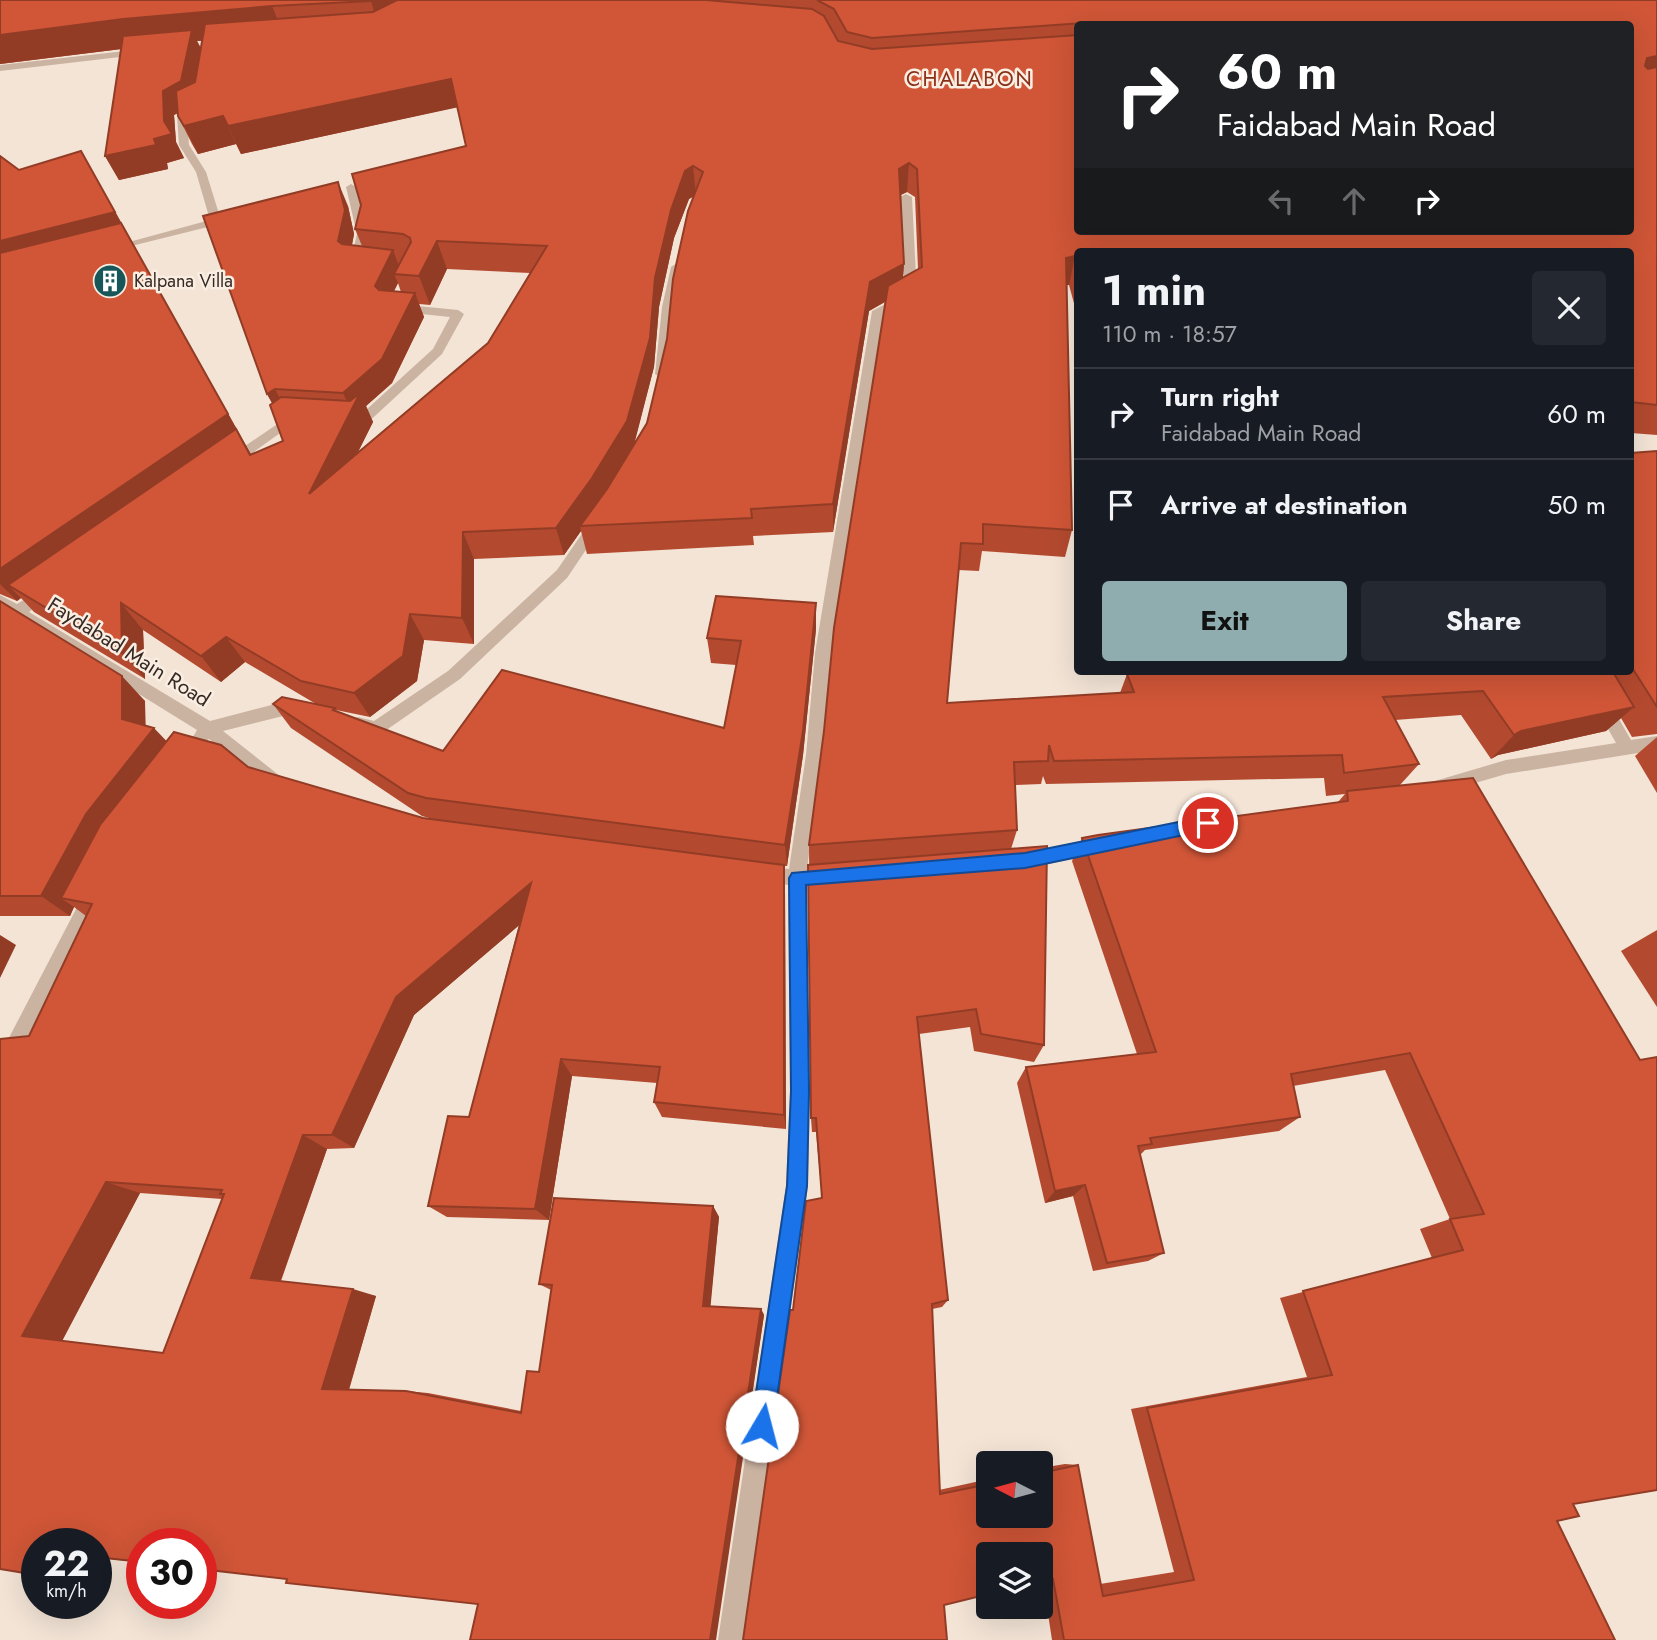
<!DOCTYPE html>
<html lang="en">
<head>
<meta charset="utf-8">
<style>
	:root { --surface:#171b24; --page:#242831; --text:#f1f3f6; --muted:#9ea1a6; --line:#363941; --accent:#8fadaf }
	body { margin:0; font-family:Jost,sans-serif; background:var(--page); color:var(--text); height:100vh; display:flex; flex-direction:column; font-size:26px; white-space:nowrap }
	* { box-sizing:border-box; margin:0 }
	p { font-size:23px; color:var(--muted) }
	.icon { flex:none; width:38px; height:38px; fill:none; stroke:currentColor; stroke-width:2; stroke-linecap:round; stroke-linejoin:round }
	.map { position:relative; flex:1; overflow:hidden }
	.details { position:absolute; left:1074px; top:248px; width:560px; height:427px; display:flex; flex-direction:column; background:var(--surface); border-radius:7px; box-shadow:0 7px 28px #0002 }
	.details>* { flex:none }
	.guide { position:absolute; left:1074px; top:21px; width:560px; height:214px; border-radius:7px; box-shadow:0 7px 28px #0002; background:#202124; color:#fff; overflow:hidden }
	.needle { width:46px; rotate:276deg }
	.fabs { position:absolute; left:976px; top:1451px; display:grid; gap:14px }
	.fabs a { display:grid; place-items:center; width:77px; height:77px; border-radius:7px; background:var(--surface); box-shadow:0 7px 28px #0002; font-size:35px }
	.speed { position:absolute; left:21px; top:1528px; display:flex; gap:14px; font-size:35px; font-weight:700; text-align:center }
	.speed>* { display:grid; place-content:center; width:91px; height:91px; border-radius:50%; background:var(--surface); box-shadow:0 7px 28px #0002; line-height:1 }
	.speed small { font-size:18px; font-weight:400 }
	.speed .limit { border:10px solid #d22; background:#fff; color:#111 }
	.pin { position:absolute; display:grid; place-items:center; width:60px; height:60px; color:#fff; margin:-30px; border:4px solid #fff; border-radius:50%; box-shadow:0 2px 7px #0007 }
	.me { position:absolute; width:77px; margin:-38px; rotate:8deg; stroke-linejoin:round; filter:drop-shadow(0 0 5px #0008) }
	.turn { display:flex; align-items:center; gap:24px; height:147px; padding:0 28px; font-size:32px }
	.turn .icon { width:91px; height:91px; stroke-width:2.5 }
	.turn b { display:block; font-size:49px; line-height:60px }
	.lanes { display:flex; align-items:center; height:66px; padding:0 28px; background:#0003; justify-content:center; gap:35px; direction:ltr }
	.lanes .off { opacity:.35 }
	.round { display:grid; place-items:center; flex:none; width:74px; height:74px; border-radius:7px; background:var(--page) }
	.headline { display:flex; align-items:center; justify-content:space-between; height:119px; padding:0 28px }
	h1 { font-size:42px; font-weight:700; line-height:52px }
	.primary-button { display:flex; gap:14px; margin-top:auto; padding:14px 28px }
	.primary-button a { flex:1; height:80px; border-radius:7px; background:var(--accent); color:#111; font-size:28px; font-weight:700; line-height:80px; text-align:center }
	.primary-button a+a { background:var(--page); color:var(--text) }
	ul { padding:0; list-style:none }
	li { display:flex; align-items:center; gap:21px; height:91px; padding:0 28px; border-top:2px solid var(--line) }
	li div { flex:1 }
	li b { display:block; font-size:26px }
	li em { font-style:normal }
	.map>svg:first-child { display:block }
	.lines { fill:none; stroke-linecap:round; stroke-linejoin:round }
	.street { fill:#cbb3a1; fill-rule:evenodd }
	.wall { fill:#b34a2f; fill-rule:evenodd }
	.shaded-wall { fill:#923c26 }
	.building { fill:#d05637; stroke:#923c26; stroke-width:2; fill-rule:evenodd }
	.route { fill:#1a73e8; stroke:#114b97; stroke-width:2 }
	.labels { text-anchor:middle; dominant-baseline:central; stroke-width:5; stroke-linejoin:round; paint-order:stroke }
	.far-poi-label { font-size:18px; fill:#352924; stroke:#faeee2; text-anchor:start }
	.far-quarter-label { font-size:21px; letter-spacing:2px; fill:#8a2f18; stroke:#faeee2 }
	.street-label { font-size:21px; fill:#352924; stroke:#faeee2 }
</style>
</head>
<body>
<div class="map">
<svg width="1657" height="1640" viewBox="0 0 1657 1640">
	<rect width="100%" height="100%" fill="#f3e4d6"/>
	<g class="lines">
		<g class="street">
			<polygon points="143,49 146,50 146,54 0,71 0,65"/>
			<polygon points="190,109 199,111 187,117 189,145 206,172 220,217 230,215 236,218 220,224 107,252 107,248 210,220 196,172 179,145 177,115"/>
			<polygon points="351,184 356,187 369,234 363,260 370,264 364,268 350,263 357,234 346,187"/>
			<polygon points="906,194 912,197 917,296 884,313 831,653 822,755 807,869 829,868 835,870 838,876 835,882 806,885 810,1091 808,1186 744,1640 718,1640 786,1186 790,1091 788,885 757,880 754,874 757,868 763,866 789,869 806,755 815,653 872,311 905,294 900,197"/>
			<polygon points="677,263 683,267 674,307 667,374 661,378 655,374 662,307 671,267"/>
			<polygon points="397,304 458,310 464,314 442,354 363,427 345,427 345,421 355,420 433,349 450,317 393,311 393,305"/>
			<polygon points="292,414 302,416 302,422 294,423 233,467 223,467 223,461"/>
			<polygon points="597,518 604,523 567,578 460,679 382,733 376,735 352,729 350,724 352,719 358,717 374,721 448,671 557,570 592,519"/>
			<polygon points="45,587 50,589 53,593 29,612 210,721 287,701 306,706 308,711 306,716 300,718 287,715 223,731 285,780 288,785 285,790 279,792 273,790 209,739 201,744 195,742 193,737 197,730 0,608 0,595 17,604"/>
			<polygon points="1576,672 1592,672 1631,740 1657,736 1657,750 1506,774 1441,793 1435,791 1432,786 1435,781 1506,760 1616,743"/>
			<polygon points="1100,837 1106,840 1109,845 1106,850 1100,853 1025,869 1019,867 1016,861 1019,855 1025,853"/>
			<polygon points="94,884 100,886 103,892 100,898 7,1083 0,1086 0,1055 88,886"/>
		</g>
	</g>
	<g class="wall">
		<path d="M0 0H1657V435L1631 433V252H1078V318L1069 285H1066L1072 530 1065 557 982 551 979 571 958 570 947 703 1120 693 1127 674 1142 672H1631V453L1657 451V734L1632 737 1621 718 1606 731 1498 755 1491 759 1461 715 1395 720 1419 764 1400 785 1573 1504 1557 1521 1615 1640H1052L1043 1581 989 1594 793 1310 822 1198 816 1132H812L811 1118 809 845 885 302 869 311 833 532 753 536 754 545 587 554 581 531 564 555 474 559V644L424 640 417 681 370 717 336 710 337 711 443 751 724 728 736 665 711 663 707 638 816 603V629L803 755 787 866H784L785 887 786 1129 662 1117 654 1102 657 1083 572 1076 549 1220 447 1217 428 1206 469 1117 519 925 414 1015 354 1148 327 1149 281 1281 376 1296 349 1390 406 1391 428 1393 521 1411 539 1372 551 1290 539 1284 713 1206 719 1217 710 1306 761 1309 764 1315 715 1640 478 1604 287 1579 102 1558 96 1570V1544H37L29 1036 86 916 74 907 70 916H0V601L145 701V726L166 741 248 767 423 818 436 820 422 816 291 728 273 704H316L245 662 221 682 143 630 145 679 34 612 21 598 17 601 0 594V156L19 170 97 179 251 455 283 441 272 403 267 394 348 206 354 234 352 245 362 246 355 229 466 146 457 107 241 154 236 144 198 154 192 144 178 116V113L174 115 176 142 184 158 167 163 168 169 119 180 105 156 122 49 0 64ZM1078 24H1631V231H1078ZM197 41H202L201 48ZM907 192 915 197 918 269 903 278 904 264 900 195ZM694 196 667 339 647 423 634 443 654 367 659 307 674 238 689 199ZM447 269 530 273 488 343 357 453 373 422 366 406 392 383 424 317 419 304 430 305ZM398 283 401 292 394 291ZM1043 776 1046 784 1324 778 1326 796 1345 794 1338 802 1082 838 1072 861 1137 1054 1026 1067 1017 1083 1045 1203 1073 1196 1093 1271 1148 1261 1164 1253 1140 1155 1145 1150 1279 1131 1300 1117 1293 1086 1385 1070 1450 1219 1420 1229 1432 1258 1280 1298 1307 1377 1131 1409 1174 1572 1100 1584 1078 1465 1065 1464 1041 1468V1516H989V1479L939 1490 932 1309 942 1307 948 1300 919 1034 970 1027 974 1051 1034 1062 1044 1045 1011 849 1017 830 1015 785 1041 784ZM140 1193 222 1199 163 1353 62 1341Z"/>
		<polygon points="1657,737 1657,793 1635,756"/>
		<polygon points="1657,930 1657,1007 1621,951"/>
	</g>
	<g class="shaded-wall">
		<polygon points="373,0 412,0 379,28 371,1"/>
		<polygon points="272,6 283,33 197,41 203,53 193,105 174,115 176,142 184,158 167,163 168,169 119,180 105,156 154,139 164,121 137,47 0,64 0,35 123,19"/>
		<polygon points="1657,56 1657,80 1631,85 1647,58"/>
		<polygon points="451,79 459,107 241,154 228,126"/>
		<polygon points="223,116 236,144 198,154 184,126"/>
		<polygon points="81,151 267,483 8,585 21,598 17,601 0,584 0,241"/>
		<polygon points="909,163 907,192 897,197 899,169"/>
		<polygon points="693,166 696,195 689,199 674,238 659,307 654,367 633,449 599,506 580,526 581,531 564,555 556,528 655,278 671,210 685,171"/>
		<polygon points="338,182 348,206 354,234 348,265 338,241"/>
		<polygon points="437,241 447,269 430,305 419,276"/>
		<polygon points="393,250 402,274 394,274 398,283 385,309 375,286"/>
		<polygon points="1075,256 1069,285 1060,286 1066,258"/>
		<polygon points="904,264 902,292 869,311 833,532 833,504 870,282"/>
		<polygon points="415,293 424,317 392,383 366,406 373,422 324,521 309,494 351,410 343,393"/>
		<polygon points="275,389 287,412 280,417 267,394"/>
		<polygon points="463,532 474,559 474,644 462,618"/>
		<polygon points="121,603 143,630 145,679 122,653"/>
		<polygon points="816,603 816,629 803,755 787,866 785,845"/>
		<polygon points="410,614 424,640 417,681 370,717 354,693"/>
		<polygon points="226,637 245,662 221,682 201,656"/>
		<polygon points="122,676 145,701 146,739 154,728 177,752 61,898 74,907 70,916 41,896 122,719"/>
		<polygon points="1634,707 1606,731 1498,755 1491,759 1514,735 1521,731"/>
		<polygon points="784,865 785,887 786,1129 784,1115"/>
		<polygon points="531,883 543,905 414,1015 354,1148 332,1135 396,997"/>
		<polygon points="0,935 16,945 0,978"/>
		<polygon points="561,1059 572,1076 549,1220 535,1209"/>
		<polygon points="303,1135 327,1149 279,1285 251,1278"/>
		<polygon points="106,1182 140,1193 62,1341 22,1336"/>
		<polygon points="1085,1185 1073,1196 1045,1203 1055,1191"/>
		<polygon points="713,1206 719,1217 710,1312 703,1306"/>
		<polygon points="353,1289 376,1296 348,1392 322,1389"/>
		<polygon points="761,1309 764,1315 716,1640 710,1640"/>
		<polygon points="106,1547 97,1570 96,1570 96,1548"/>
	</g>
	<g class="building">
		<polygon points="0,0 373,0 371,1 272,6 123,19 0,35"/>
		<polygon points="397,0 706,0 812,9 824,16 838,41 872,49 1078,35 1078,231 1631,231 1631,24 1083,24 1083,23 872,38 847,32 834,9 817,0 1657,0 1657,56 1647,58 1645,66 1648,69 1657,67 1657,405 1631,402 1631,252 1078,252 1078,267 1075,256 1066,258 1072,530 983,524 983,544 961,543 947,703 1134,692 1127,674 1142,672 1613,672 1634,707 1521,731 1514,735 1483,691 1383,697 1419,764 1344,773 1342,755 1054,761 1049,745 1048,761 1014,762 1017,830 809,845 824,731 834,628 888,286 922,267 917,169 909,163 899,169 904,264 870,282 833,504 751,509 752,518 580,526 607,489 647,423 667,339 673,279 688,211 703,172 693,166 685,171 671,210 655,278 650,338 627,421 592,478 556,528 463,532 462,618 410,614 403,656 354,693 301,681 226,637 201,656 121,603 122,653 8,585 236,429 250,455 283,441 270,405 281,397 350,401 360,393 309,494 488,343 547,246 437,241 419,276 394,274 411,242 410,238 403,234 355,229 361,205 352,174 466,146 451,79 228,126 223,116 184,126 178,116 176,91 195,82 205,24 373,12"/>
		<polygon points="192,30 181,81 163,91 164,121 172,134 154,139 156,145 105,156 123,36"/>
		<polygon points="81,151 115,212 0,241 0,156 19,170"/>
		<polygon points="338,182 345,210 338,241 342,244 393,250 375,286 379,290 415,293 382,359 343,393 275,389 267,394 203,216"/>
		<polygon points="121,223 228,414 0,569 0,253"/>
		<polygon points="1657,451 1657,707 1631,666 1631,453"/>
		<polygon points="716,596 816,603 803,731 785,845 426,798 408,793 273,704 282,697 335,708 333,710 443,751 502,670 724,728 741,641 707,638"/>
		<polygon points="0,601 122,676 122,719 154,728 86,814 41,896 0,896"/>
		<path d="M174 732 221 745 248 767 423 818 784 865V1115L654 1102 660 1067 561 1059 535 1209 428 1206 448 1116 469 1117 531 883 396 997 332 1135H303L251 1278 353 1289 322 1389 406 1391 521 1413 527 1371 539 1372 552 1285 539 1284 554 1198 713 1206 703 1306 761 1309 710 1640H470L478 1604 286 1583 287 1579 201 1569V1544H142V1562L96 1557V1544H37V1575L0 1569V1039L29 1036 92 904 61 898 100 825ZM106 1182 222 1190 220 1194H224L163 1353 22 1336Z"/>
		<polygon points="1473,778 1640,1060 1657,1057 1657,1490 1573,1504 1579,1516 1557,1521 1615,1640 1064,1640 1053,1579 1041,1582 1041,1554 989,1554 989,1594 944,1605 947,1640 743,1640 790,1310 793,1310 806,1201 822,1198 816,1118 811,1118 808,865 1047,846 1044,1045 981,1034 976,1009 917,1017 948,1300 932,1304 940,1494 989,1484 989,1516 1041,1516 1041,1473 1078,1465 1103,1596 1194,1580 1147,1408 1332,1375 1303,1291 1463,1250 1450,1219 1484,1214 1410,1053 1291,1074 1300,1117 1150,1138 1152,1144 1138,1146 1164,1253 1107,1263 1085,1185 1055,1191 1026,1067 1156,1052 1082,838 1098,835 1348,801 1347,791"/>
	</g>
	<polygon class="route" points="1208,816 1214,818 1216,823 1214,828 1208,830 1025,868 806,885 809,1091 807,1186 773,1426 770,1434 762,1437 755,1434 751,1426 787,1186 791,1091 789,878 792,873 1025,853"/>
	<defs>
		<symbol id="building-disc" viewBox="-11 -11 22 22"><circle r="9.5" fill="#175759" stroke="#faeee2"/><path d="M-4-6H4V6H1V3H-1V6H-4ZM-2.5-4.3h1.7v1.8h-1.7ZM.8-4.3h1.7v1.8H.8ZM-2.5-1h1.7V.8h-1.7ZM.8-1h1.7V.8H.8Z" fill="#fff"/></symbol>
	</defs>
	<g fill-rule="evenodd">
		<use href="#building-disc" x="91" y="262" width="38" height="38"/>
	</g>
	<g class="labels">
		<g class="far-poi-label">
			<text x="134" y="281">Kalpana Villa</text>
		</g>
		<g class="far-quarter-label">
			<text x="970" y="79">CHALABON</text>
		</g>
		<g class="street-label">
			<text transform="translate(129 652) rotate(32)">Faydabad Main Road</text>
		</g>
	</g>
</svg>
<div class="fabs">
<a><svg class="needle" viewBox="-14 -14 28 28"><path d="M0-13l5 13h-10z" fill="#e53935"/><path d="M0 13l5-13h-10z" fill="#9ea1a6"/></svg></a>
<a><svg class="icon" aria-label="layers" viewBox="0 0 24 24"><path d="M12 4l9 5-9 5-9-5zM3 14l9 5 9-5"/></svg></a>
</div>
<div class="speed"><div>22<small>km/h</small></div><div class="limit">30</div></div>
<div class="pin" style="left:1208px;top:823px;background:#d93025"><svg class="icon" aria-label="arrive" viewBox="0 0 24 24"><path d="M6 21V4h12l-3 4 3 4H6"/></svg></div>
<svg class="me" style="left:762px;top:1426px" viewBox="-20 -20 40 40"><circle r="19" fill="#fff"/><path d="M0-13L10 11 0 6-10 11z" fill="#1a73e8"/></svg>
<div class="guide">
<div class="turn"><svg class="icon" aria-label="right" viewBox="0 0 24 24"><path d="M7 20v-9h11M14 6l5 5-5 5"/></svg><div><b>60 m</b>Faidabad Main Road</div></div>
<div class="lanes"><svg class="icon off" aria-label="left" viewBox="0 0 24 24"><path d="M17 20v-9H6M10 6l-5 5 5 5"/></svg><svg class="icon off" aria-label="ahead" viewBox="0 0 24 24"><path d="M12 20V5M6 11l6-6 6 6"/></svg><svg class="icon" aria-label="right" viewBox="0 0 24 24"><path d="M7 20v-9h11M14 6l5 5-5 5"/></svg></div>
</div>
<section class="details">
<div class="headline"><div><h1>1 min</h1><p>110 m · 18:57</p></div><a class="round"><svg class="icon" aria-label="close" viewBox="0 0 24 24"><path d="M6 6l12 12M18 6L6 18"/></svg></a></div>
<ul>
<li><svg class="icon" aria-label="right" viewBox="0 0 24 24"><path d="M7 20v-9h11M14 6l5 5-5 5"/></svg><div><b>Turn right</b><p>Faidabad Main Road</p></div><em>60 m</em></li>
<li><svg class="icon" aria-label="arrive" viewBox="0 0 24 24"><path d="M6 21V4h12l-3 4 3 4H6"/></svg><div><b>Arrive at destination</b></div><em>50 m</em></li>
</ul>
<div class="primary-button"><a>Exit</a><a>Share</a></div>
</section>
</div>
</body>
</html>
